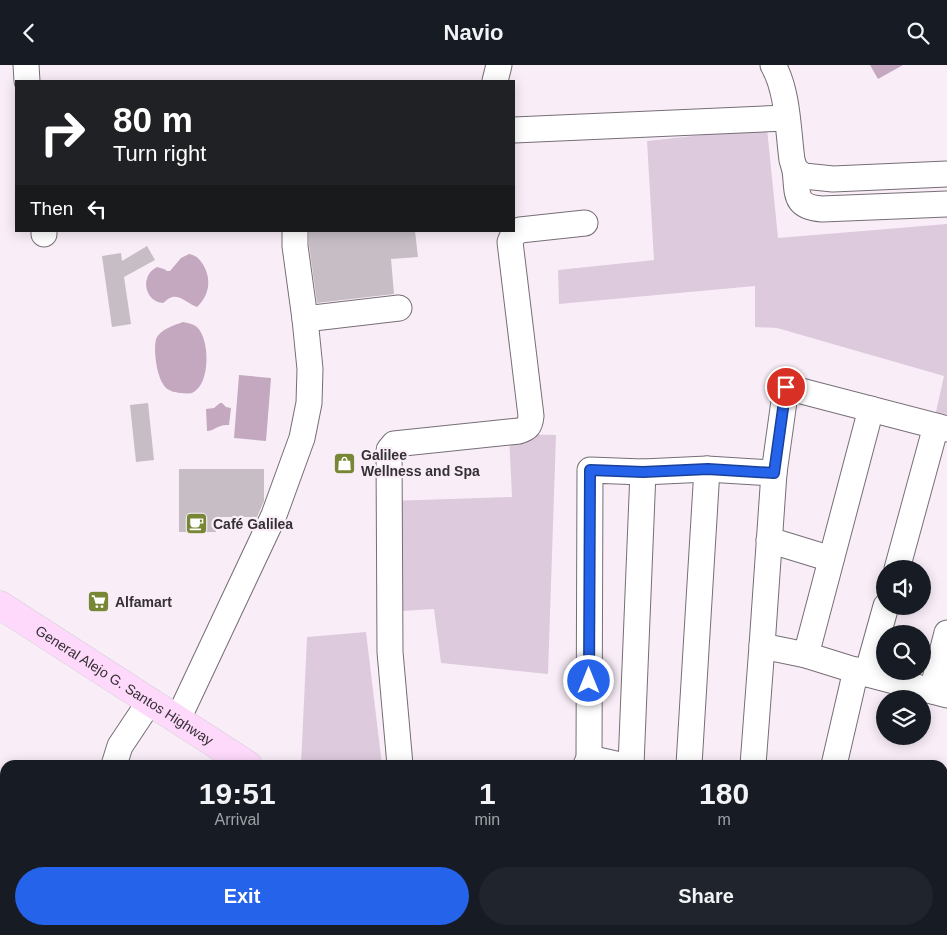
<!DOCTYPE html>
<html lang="en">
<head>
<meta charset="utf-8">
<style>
	:root { --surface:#171b24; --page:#20242c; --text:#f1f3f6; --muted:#9ea1a6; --accent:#2563eb }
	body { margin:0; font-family:Arial,sans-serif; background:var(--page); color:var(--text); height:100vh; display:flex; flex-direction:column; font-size:19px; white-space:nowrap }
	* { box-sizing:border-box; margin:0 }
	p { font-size:16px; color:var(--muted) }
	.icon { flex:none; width:28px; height:28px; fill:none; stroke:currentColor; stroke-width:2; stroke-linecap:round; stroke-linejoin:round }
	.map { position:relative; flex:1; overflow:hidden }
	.panel { position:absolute; left:0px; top:695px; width:948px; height:175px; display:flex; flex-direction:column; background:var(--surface); border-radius:15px 15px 0 0; box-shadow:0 2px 12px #0003 }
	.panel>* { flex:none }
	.guide { position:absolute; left:15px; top:15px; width:500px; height:152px; border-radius:0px; box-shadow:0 2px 12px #0003; background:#202124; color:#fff; overflow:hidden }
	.tools { position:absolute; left:876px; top:495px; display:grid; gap:10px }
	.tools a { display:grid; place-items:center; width:55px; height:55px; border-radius:50%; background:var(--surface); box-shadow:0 2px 12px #0003; font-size:25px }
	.pin { position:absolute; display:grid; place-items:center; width:42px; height:42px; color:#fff; margin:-21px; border:2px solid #fff; border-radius:50%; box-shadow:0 1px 5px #0007 }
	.me { position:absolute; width:55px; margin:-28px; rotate:0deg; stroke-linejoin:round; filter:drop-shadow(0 0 4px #0008) }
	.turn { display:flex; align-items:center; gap:18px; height:105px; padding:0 15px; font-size:22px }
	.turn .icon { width:65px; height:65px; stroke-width:2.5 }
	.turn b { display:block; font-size:35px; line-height:42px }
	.then { display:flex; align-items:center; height:48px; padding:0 15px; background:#0003; gap:10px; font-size:19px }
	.eta { display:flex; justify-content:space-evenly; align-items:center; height:85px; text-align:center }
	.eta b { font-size:30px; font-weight:800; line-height:35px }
	.button { display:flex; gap:10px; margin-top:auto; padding:10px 15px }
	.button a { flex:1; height:58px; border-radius:30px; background:var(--accent); color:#fff; font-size:20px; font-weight:800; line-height:58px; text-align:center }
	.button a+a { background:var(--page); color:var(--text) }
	header { display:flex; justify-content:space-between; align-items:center; height:65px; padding:0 15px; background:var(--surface); font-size:22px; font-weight:800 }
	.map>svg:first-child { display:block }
	.green { fill:#decadd }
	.water { fill:#c3a8c0 }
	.building { fill:#c6bdc5 }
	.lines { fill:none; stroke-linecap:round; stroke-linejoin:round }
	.minor-casing { stroke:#766e76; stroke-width:27 }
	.major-casing { stroke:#d2d1d2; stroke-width:29 }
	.minor { stroke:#fff; stroke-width:25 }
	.major { stroke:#fed9fb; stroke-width:28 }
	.route-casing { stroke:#184099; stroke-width:12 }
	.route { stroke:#2563eb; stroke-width:9 }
	.labels { text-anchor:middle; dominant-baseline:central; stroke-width:4.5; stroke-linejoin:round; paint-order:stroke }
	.poi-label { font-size:14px; font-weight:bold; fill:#343034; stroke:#f9eef8; text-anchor:start }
	.street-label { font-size:14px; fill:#343034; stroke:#f9eef8 }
</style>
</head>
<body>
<header><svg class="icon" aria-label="back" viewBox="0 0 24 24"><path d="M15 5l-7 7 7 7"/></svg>Navio<svg class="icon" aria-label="search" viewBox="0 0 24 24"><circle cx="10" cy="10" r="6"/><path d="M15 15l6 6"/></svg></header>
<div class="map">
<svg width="947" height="870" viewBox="0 0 947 870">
	<rect width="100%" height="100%" fill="#f9eef8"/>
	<g class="green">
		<polygon points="767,63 778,173 947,159 947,350 936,347 944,311 777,263 755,262 755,221 559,239 558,205 654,195 647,76"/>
		<polygon points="509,369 556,370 548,609 441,598 434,544 386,547 388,436 512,432"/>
		<polygon points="366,567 382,700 301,700 307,572"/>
	</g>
	<g class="water">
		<polygon points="870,0 903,0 878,14"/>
		<path d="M189 189C195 190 199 193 202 198 212 213 210 230 197 242 190 240 178 228 170 233 167 234 165 237 163 238 145 237 139 211 157 202L164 204 167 206H170L181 193Z"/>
		<path d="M183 257C188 258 193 259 197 262 210 274 211 320 192 328 189 329 184 328 180 328 175 327 171 327 166 323 163 320 160 314 159 310 156 302 153 279 157 272 162 264 174 260 183 257Z"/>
		<polygon points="239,310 271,313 266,376 234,373"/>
		<path d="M220 338H222L226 342 231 343 229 360C218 359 214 366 207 366L206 344 214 343Z"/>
	</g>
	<g class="building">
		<polygon points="309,166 415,166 418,192 391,194 394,229 317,238 309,180"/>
		<polygon points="147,181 155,195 124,212 131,259 112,262 102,191 121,188 122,196"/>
		<polygon points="148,338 154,395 136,397 130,340"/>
		<polygon points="179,404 264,404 264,436 257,452 216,452 216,467 179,467"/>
	</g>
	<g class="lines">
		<defs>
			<g id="minor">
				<polyline points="26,0 27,16"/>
				<path d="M773 0C788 26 788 65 792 95L795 105 804 111 833 114 947 109"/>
				<polyline points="495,16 499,0"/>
				<polyline points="514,65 786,53"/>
				<path d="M795 105C798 128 793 142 822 144L947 139"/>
				<polyline points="44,166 44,169"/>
				<polyline points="305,254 399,243"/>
				<polyline points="947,364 786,322 774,408 762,581 806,590 867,609 947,630"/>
				<polyline points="769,475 831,494"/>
				<polyline points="897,504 936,361"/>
				<polyline points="806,590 871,344"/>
				<polyline points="867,609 886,541"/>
				<polyline points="932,626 947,568"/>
				<polyline points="178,654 274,450 302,373 309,338 310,304 305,254 295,181 295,166"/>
				<polyline points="589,693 620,700"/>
				<polyline points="114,700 120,681 150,636"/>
				<path d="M400 700 390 587 389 385 394 379 519 366C528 363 530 361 531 351L510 177 513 170 520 165 585 158"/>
				<polyline points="586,700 589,693 590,405 643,407 707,404 774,408"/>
				<polyline points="631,700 643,407"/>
				<polyline points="689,700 707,404"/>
				<polyline points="753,700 762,581"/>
				<polyline points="834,700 856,605"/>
				<polyline points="420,865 420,870"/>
				<polyline points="73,870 111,867 171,865"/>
				<polyline points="529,870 530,865"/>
				<polyline points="622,870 623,865"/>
			</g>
			<g id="major">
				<path id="s1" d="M0 540 248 700"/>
				<polyline points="500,865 508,870"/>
			</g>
		</defs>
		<use href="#minor" class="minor-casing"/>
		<use href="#major" class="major-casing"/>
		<use href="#minor" class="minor"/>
		<use href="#major" class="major"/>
	</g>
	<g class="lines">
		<defs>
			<polyline id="route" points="589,616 590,405 643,407 708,404 774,408 786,322"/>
		</defs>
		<use href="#route" class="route-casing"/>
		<use href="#route" class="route"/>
	</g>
	<defs>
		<symbol id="shop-square" viewBox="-11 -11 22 22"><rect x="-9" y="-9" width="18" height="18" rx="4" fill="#778735" stroke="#f9eef8"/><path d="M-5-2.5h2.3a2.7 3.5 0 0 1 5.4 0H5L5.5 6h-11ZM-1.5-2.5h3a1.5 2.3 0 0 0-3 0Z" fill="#fff"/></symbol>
		<symbol id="cafe-square" viewBox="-11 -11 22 22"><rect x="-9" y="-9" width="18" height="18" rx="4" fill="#778735" stroke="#f9eef8"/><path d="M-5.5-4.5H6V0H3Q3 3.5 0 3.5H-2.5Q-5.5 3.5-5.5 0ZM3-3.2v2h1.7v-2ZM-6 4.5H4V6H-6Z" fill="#fff"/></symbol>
		<symbol id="supermarket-square" viewBox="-11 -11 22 22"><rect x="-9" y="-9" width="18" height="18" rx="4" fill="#778735" stroke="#f9eef8"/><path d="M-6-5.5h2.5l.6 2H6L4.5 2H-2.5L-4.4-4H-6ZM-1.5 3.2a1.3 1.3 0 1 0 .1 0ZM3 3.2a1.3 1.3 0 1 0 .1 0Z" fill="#fff"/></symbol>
	</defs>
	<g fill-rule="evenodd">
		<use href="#shop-square" x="332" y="386" width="25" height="25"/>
		<use href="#cafe-square" x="184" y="446" width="25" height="25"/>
		<use href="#supermarket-square" x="86" y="524" width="25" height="25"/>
	</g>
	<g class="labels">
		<g class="poi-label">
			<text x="361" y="390">Galilee<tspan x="361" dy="16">Wellness and Spa</tspan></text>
			<text x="213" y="459">Café Galilea</text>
			<text x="115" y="537">Alfamart</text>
		</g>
		<g class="street-label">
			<text stroke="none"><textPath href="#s1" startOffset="148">General Alejo G. Santos Highway</textPath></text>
		</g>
	</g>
</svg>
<div class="tools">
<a><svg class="icon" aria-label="sound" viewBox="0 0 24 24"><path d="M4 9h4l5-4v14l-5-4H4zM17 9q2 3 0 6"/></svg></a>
<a><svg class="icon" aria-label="search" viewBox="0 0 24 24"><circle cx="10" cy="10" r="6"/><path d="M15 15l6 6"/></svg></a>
<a><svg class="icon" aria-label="layers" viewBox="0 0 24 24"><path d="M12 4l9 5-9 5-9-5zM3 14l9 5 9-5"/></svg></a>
</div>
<div class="pin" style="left:786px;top:322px;background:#d93025"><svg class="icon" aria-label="arrive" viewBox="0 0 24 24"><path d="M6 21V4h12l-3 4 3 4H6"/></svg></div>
<svg class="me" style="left:589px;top:616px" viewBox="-20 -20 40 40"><circle r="17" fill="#2563eb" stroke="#fff" stroke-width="3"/><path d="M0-11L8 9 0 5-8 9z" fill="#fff"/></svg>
<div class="guide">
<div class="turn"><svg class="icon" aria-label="right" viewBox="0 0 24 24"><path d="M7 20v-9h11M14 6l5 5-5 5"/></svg><div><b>80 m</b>Turn right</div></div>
<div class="then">Then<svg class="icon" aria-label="left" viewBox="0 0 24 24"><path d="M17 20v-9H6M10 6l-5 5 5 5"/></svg></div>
</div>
<section class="panel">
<div class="eta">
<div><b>19:51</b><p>Arrival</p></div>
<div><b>1</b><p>min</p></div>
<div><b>180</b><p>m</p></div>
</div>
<div class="button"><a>Exit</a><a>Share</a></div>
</section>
</div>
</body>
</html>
